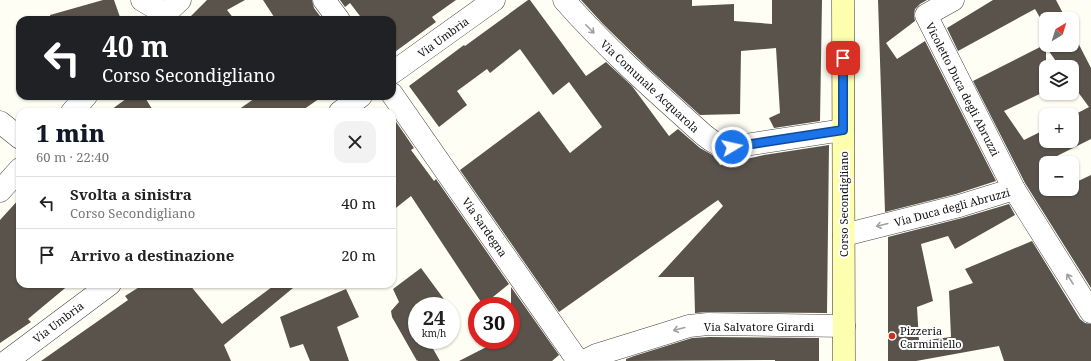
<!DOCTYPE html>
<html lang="it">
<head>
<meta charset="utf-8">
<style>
	:root { --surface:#fff; --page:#f2f2f2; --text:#222; --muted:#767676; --line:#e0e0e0; --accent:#111827 }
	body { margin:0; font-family:"Noto Serif",serif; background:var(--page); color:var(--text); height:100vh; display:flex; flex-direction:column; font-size:15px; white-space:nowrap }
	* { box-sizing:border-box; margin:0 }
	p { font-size:13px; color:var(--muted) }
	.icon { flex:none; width:22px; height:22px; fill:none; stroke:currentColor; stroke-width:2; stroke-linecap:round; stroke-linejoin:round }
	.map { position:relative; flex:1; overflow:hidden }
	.details { position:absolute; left:16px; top:108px; width:380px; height:180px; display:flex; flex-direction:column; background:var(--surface); border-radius:12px; box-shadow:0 1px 3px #0004 }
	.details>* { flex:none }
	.hud { position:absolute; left:16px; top:16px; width:380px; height:84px; border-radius:12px; box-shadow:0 1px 3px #0004; background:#202124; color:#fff; overflow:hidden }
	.needle { width:26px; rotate:38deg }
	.buttons { position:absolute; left:1039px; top:12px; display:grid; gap:8px }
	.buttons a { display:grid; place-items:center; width:40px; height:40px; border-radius:8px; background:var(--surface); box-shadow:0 1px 3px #0004; font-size:20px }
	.speed { position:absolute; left:408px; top:297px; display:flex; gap:8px; font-size:20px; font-weight:700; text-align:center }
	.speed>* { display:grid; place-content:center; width:52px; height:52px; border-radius:50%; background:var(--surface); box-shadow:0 1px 3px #0004; line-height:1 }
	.speed small { font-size:10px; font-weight:400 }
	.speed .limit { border:6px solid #d22; background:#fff; color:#111 }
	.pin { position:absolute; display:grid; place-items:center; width:34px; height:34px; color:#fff; margin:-17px; border-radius:8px; box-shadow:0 2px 6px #0006 }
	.me { position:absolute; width:44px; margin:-22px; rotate:81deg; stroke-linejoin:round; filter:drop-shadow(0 0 3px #0008) }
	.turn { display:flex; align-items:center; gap:14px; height:84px; padding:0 20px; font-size:18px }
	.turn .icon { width:52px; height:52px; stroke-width:2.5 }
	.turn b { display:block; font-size:28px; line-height:34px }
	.round { display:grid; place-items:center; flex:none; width:42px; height:42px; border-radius:12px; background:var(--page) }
	.summary { display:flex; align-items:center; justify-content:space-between; height:68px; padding:0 20px }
	h1 { font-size:24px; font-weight:800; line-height:30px; color:var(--accent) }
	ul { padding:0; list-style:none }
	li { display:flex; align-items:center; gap:12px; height:52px; padding:0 20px; border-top:1px solid var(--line) }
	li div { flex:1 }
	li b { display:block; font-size:15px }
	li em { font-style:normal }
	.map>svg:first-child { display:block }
	.building { fill:#5a534c; fill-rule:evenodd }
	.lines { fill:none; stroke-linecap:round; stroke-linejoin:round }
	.minor-casing { stroke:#444; stroke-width:23 }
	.secondary-casing { stroke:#333; stroke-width:23 }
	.minor { stroke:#fff; stroke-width:22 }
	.secondary { stroke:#fdffaf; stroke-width:22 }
	.oneway { stroke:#a0a0a0 }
	.route-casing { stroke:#114b97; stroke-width:10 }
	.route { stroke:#1a73e8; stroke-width:7 }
	.poi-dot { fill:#ca2f1f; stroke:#fff; stroke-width:1.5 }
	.labels { text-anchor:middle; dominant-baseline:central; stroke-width:4; stroke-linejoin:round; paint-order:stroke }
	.street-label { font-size:11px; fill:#111; stroke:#fff }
	.poi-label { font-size:11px; fill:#111; stroke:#fff; text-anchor:start }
</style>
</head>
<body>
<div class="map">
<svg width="1091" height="361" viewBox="0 0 1091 361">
	<rect width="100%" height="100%" fill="#fffef4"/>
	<g class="building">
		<polygon points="103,0 114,0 121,20 51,20 50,15"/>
		<polygon points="207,0 245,0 227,10 235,20 187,20"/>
		<polygon points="263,0 312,0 314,8 323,20 276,20"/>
		<polygon points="340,0 456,0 432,17 436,22 392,54 392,20 363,20 350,3 345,7"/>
		<polygon points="528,0 530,0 586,76 606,62 632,86 669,136 678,129 700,148 716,157 720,165 764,155 829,145 827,313 708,312 695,313 694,277 658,277 723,206 718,200 559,312 460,170 539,111 570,153 602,127 569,82 553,95 520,49 490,73 487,69 457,91 467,105 439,127 409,86 464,45 465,46"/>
		<polygon points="581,0 692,0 692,6 734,4 734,21 772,24 772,0 822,0 820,121 774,128 769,118 780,113 776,48 741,51 740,114 700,115 648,68 603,24"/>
		<polygon points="878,0 927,0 920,4 915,9 914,15 915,21 886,43 897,59 925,41 996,181 956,194 885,212"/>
		<polygon points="993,0 1056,0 1066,19 1046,19 1046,28 1035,9 958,51 947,28"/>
		<path d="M1072 31 1091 68V139L1057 156 1060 163H1046V189H1072V184L1091 175V288L1025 183 973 81 1046 44V45H1072ZM1046 47 1060 67H1072V84L1089 107 1072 116V141H1046V129L1024 140 1004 111 1046 91Z"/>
		<polygon points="130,96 144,96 154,112 108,112"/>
		<polygon points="258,96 323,96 300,112 235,112"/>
		<polygon points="392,116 414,148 411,150 434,181 436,179 509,284 483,305 411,196 392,211"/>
		<polygon points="20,198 20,284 70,284 28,319 31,322 0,343 0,220"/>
		<polygon points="1009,204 1015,215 955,249 948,236 921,244 933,301 917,307 919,341 951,337 949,291 973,283 965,269 1032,241 1080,319 1085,323 1091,324 1091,361 1004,361 999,346 916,361 888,361 888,237 962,218"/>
		<polygon points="421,268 449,306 417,306 417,340 428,340 440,361 418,361 417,360 417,361 392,317 391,311 399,302 393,289"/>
		<polygon points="144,284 189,284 222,324 276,284 290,284 293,288 224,345 231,361 41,361 128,300 125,296"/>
		<polygon points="511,287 559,355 552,361 459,361 500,340 511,340"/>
		<polygon points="346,289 359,317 337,327 349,361 310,361 303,344 290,348 280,317"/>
		<polygon points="709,337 819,338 819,361 775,361 775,360 626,361 626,359 634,356 692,338"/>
	</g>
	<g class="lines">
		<defs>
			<g id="minor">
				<polyline points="142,0 165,14"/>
				<polyline points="324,0 339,20"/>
				<path d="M564 0C607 49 656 92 704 135 714 143 719 146 732 147L843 130"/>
				<polyline points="953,0 926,15 1014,189 1091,312"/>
				<polyline points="159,20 180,0"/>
				<polyline points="392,73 494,0"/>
				<polyline points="392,94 578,361"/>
				<polyline points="72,112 86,96"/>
				<polyline points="340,112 361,96"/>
				<polyline points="0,122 20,138"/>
				<polyline points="0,191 20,169"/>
				<polyline points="844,235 959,206 1014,189"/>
				<polyline points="7,361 110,284"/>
				<polyline points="584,361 596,355 667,333 689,326 708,324 844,326"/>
			</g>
			<polyline id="secondary" points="843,0 844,361"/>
		</defs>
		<use href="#minor" class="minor-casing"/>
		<use href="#secondary" class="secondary-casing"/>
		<use href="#minor" class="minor"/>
		<use href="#secondary" class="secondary"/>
	</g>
	<defs><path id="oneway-shaft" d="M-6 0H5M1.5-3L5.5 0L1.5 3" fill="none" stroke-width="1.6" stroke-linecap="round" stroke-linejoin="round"/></defs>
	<g class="oneway">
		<use href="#oneway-shaft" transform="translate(590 29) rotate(45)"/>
		<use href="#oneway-shaft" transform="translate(882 225) rotate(166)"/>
		<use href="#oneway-shaft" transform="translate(1070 279) rotate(-122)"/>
		<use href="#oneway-shaft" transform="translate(679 329) rotate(165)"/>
	</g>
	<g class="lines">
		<defs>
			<polyline id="route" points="732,147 843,130 843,58"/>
		</defs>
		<use href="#route" class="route-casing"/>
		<use href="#route" class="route"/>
	</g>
	<circle class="poi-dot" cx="892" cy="336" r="4"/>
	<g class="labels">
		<g class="street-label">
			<text transform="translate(443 37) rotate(-36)">Via Umbria</text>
			<text transform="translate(650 86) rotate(43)">Via Comunale Acquarola</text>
			<text transform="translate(963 89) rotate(63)">Vicoletto Duca degli Abruzzi</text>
			<text transform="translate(843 204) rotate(-90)">Corso Secondigliano</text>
			<text transform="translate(952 207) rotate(-15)">Via Duca degli Abruzzi</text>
			<text transform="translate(485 227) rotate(55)">Via Sardegna</text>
			<text transform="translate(58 322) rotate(-37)">Via Umbria</text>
			<text x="759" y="326">Via Salvatore Girardi</text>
		</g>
		<g class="poi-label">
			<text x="900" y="330">Pizzeria<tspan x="900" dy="13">Carminiello</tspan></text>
		</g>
	</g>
</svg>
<div class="buttons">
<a><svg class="needle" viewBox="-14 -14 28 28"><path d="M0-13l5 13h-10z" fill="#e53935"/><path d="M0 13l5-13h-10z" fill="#767676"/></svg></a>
<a><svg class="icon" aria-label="layers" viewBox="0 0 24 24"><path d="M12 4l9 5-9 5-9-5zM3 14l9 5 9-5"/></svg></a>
<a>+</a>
<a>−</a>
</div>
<div class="speed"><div>24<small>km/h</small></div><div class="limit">30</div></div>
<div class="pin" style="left:843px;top:58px;background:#d93025"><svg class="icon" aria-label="arrive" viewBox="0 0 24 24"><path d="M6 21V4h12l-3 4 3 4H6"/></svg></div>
<svg class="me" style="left:732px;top:147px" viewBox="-20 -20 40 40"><circle r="17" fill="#1a73e8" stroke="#fff" stroke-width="3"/><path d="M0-11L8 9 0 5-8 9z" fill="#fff"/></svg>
<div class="hud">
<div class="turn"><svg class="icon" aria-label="left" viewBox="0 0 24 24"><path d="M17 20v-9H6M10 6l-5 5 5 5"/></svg><div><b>40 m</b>Corso Secondigliano</div></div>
</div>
<section class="details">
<div class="summary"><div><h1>1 min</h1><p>60 m · 22:40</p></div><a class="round"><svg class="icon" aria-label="close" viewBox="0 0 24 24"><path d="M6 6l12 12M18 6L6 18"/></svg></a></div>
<ul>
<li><svg class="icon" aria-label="left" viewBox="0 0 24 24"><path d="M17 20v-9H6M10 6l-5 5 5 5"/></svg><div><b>Svolta a sinistra</b><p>Corso Secondigliano</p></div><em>40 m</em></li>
<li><svg class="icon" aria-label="arrive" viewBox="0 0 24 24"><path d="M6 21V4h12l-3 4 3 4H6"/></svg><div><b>Arrivo a destinazione</b></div><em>20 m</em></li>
</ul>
</section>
</div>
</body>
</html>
